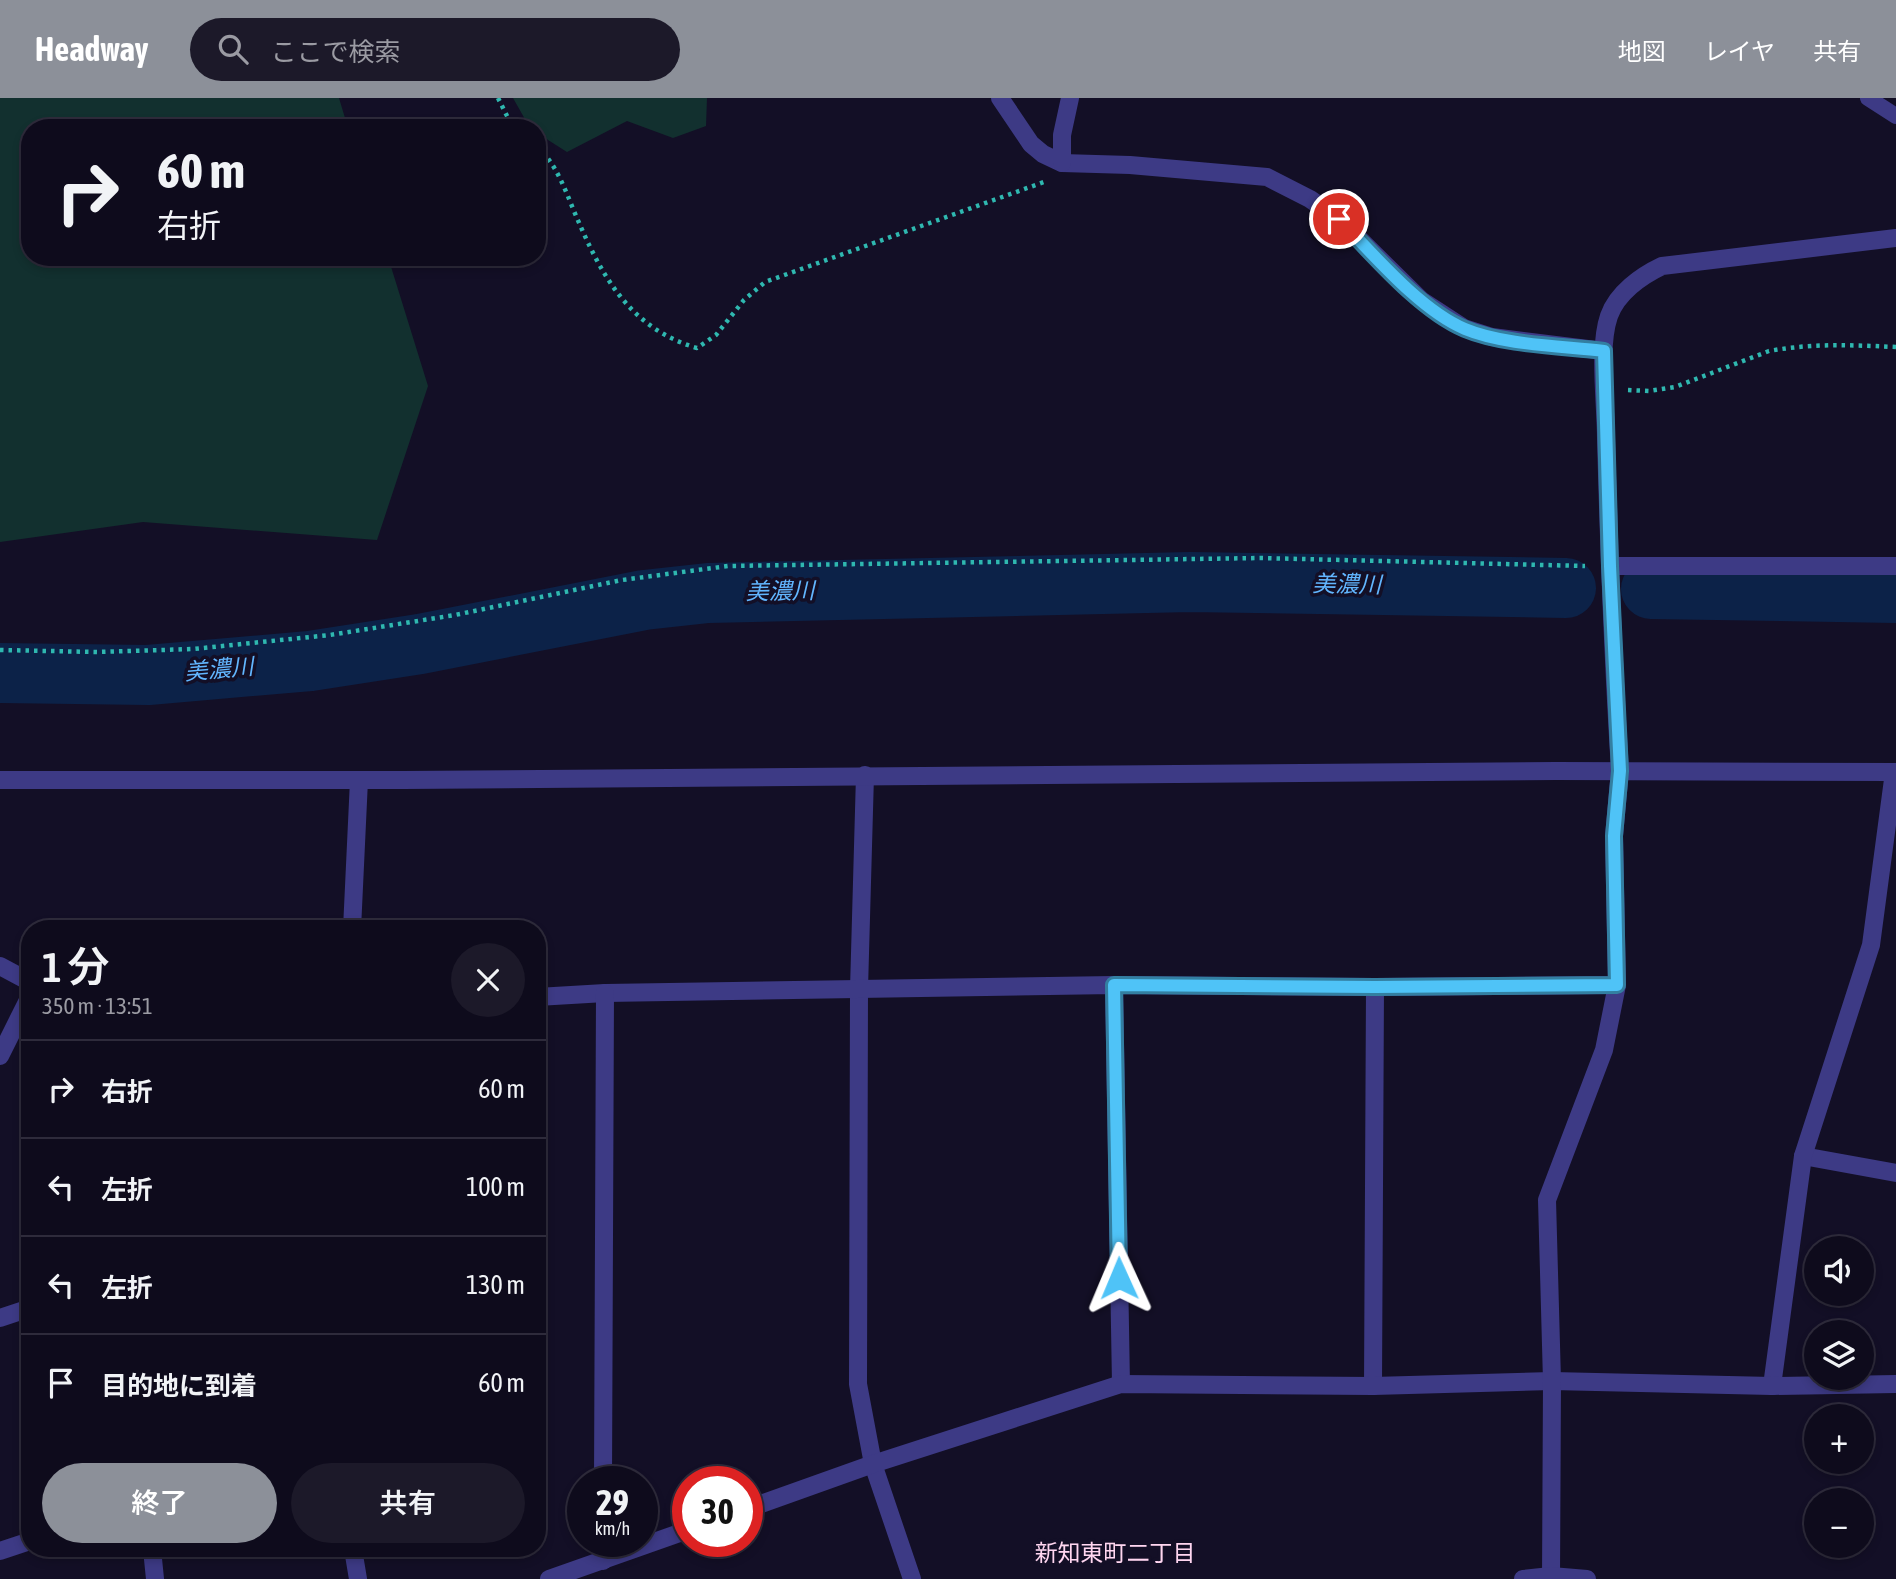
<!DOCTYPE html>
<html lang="ja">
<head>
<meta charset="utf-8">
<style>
	:root { --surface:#0e0b1c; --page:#1c1929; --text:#f1f3f6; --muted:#9b9ba3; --line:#2e2b3b; --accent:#8c9099 }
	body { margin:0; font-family:"Asap Condensed","Noto Sans JP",sans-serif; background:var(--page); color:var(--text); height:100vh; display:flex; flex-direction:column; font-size:26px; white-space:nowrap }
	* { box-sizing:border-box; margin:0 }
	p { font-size:23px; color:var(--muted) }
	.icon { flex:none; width:38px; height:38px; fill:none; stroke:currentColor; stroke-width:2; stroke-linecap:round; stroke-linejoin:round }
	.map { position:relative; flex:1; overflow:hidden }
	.sheet { position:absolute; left:21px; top:822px; width:525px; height:637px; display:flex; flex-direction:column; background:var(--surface); border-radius:28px; box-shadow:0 4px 10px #0003,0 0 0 2px var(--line) }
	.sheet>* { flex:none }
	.banner { position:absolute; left:21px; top:21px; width:525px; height:147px; border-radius:28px; box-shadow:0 4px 10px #0003,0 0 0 2px var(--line); background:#0e0b1c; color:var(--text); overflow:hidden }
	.tools { position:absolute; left:1804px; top:1138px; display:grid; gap:14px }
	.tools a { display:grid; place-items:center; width:70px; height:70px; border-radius:50%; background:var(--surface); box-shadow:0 4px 10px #0003,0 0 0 2px var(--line); font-size:35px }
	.speed { position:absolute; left:567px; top:1368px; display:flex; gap:14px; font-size:35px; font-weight:700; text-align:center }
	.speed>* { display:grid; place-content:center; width:91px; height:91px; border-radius:50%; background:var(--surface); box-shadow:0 4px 10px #0003,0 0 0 2px var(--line); line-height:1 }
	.speed small { font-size:18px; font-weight:400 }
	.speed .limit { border:10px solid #d22; background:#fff; color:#111 }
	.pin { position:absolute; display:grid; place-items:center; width:60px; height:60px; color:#fff; margin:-30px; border:4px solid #fff; border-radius:50%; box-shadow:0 2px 7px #0007 }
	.me { position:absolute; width:77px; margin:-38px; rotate:359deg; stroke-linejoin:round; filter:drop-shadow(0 0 5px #0008) }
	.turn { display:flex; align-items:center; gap:24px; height:147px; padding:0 21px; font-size:32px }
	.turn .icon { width:91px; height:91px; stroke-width:2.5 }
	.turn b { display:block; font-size:49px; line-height:60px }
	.round { display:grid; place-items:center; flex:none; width:74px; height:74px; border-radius:37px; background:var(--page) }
	.overview { display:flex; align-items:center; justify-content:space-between; height:119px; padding:0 21px }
	h1 { font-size:42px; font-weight:600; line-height:52px }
	.cta { display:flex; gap:14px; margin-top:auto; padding:14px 21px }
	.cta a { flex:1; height:80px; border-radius:42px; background:var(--accent); color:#fff; font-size:28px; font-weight:600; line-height:80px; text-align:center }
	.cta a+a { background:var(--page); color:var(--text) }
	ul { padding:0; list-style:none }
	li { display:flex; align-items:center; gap:21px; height:98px; padding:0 21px; border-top:2px solid var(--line) }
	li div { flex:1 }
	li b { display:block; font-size:26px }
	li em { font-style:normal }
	header { display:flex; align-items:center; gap:42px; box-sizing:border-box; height:98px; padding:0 35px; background:var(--accent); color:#fff }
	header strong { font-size:33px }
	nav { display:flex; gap:38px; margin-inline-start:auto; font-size:24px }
	.search { width:490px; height:63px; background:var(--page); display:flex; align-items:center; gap:18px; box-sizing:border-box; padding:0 24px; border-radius:38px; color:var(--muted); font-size:26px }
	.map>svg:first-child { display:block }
	.green { fill:#12302f }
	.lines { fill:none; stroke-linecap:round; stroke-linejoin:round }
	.river { stroke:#0c2248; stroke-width:60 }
	.path { stroke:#2fb8b0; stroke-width:4.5; stroke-dasharray:3.5 5; stroke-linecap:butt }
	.service { stroke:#3d3a85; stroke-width:16 }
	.minor { stroke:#3d3a85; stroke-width:18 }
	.tertiary { stroke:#3d3a85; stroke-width:18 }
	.route-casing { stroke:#337fa1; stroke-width:18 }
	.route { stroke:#4fc3f7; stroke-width:12 }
	.labels { text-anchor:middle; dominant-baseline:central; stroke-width:7; stroke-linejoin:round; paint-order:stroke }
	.water-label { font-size:23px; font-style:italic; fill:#62b6ff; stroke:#130f26 }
	.neighbourhood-label { font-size:23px; fill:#ffd6f0; stroke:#130f26 }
</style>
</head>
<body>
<header>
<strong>Headway</strong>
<div class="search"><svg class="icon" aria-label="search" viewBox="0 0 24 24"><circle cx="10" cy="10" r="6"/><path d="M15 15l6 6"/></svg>ここで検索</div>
<nav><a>地図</a><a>レイヤ</a><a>共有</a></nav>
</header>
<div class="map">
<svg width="1896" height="1481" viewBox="0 0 1896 1481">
	<rect width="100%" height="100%" fill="#130f26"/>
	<g class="green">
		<polygon points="0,0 339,0 348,30 30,30 30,159 388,159 428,288 377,442 143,424 0,444"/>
		<polygon points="513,0 707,0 706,28 673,40 627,23 567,54 537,35 537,30 530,30"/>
	</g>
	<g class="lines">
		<g class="river">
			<polyline points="1651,491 1896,495"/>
			<polyline points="0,575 148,577 310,563 420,546 644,502 708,495 1190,484 1566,490"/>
		</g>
		<g class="path">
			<polyline points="498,0 508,20 518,30"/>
			<path d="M537 48C556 66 564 89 574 113 600 175 628 230 697 250L716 237 744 202 765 184 1044 84"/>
			<path d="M1628 292 1649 293 1675 289 1769 253C1814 245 1850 247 1896 249"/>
			<polyline points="0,552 97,554 193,551 330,537 455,517 622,482 728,468 1261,460 1585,468"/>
		</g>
		<polyline class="service" points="1868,0 1896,18"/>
		<g class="minor">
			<polyline points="1000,0 1031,46 1043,56 1062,65 1130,67 1267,79 1310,101 1339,121 1421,202 1464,230 1492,239 1604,253"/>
			<polyline points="1062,65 1062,37 1070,0"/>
			<polyline points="1610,468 1896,468"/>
			<polyline points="865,677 859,891 858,1286 873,1366 912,1481"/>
			<polyline points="352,831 359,682"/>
			<polyline points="0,868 30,884"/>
			<polyline points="1114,887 1121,1286"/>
			<polyline points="537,899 605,895 1114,887 1375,889 1617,887"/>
			<polyline points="0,958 30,898"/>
			<polyline points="1803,1058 1896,1075"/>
			<polyline points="0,1220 30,1210"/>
			<polyline points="1373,1288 1375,889"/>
			<polyline points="1772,1288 1803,1058 1871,847 1894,674"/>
			<polyline points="603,1384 605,895"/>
			<polyline points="747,1411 873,1366 1121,1286 1373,1288 1552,1283 1772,1288 1896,1286"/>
			<polyline points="152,1451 155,1481"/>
			<polyline points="353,1451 358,1481"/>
			<polyline points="0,1453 30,1443"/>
			<polyline points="603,1463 603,1444"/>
			<polyline points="549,1481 688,1432"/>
			<polyline points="1551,1481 1552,1283 1547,1102 1604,952 1617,887 1614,738 1620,672"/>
		</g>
		<g class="tertiary">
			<path d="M1620 672C1613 562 1609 451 1606 341 1606 306 1598 250 1609 218 1617 195 1641 178 1662 168L1896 140"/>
			<polyline points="0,682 403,682 1556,673 1896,674"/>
			<polyline points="1523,1481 1551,1478 1587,1481"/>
		</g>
	</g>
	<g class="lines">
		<defs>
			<path id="route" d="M1119 1180 1114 887 1375 889 1617 887 1614 738 1620 673 1610 468 1604 253C1562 248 1503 247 1465 231 1420 212 1373 156 1339 121"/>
		</defs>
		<use href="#route" class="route-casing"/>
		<use href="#route" class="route"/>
	</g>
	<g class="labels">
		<g class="water-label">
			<text transform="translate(1347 486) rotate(1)">美濃川</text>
			<text transform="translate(780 493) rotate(-1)">美濃川</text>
			<text transform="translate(219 571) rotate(-5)">美濃川</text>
		</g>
		<g class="neighbourhood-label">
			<text x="1115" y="1455">新知東町二丁目</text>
		</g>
	</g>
</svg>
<div class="tools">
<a><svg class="icon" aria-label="sound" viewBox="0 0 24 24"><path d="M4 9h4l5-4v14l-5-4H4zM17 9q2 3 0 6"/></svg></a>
<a><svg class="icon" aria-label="layers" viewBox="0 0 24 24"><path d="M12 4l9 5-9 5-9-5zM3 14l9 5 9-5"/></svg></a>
<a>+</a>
<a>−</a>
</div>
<div class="speed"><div>29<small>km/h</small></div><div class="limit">30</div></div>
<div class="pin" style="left:1339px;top:121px;background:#d93025"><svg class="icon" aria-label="arrive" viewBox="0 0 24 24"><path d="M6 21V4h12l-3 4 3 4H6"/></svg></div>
<svg class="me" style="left:1119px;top:1180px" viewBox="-20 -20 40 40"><path d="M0-17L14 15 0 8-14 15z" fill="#4fc3f7" stroke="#fff" stroke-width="4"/></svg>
<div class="banner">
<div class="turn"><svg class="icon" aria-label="right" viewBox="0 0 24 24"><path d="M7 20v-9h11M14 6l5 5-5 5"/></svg><div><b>60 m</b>右折</div></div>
</div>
<section class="sheet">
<div class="overview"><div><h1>1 分</h1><p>350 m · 13:51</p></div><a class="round"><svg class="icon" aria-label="close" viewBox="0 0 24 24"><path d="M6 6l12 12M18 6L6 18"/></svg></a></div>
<ul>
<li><svg class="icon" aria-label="right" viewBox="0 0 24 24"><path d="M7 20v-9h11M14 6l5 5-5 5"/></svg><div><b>右折</b></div><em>60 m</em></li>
<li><svg class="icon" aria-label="left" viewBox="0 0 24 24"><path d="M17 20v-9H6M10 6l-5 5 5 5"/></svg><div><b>左折</b></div><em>100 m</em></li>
<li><svg class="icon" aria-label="left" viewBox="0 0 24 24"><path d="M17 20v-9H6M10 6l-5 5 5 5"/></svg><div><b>左折</b></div><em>130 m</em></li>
<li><svg class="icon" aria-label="arrive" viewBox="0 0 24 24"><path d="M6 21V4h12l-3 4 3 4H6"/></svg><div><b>目的地に到着</b></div><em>60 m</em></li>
</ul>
<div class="cta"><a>終了</a><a>共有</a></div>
</section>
</div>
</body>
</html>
